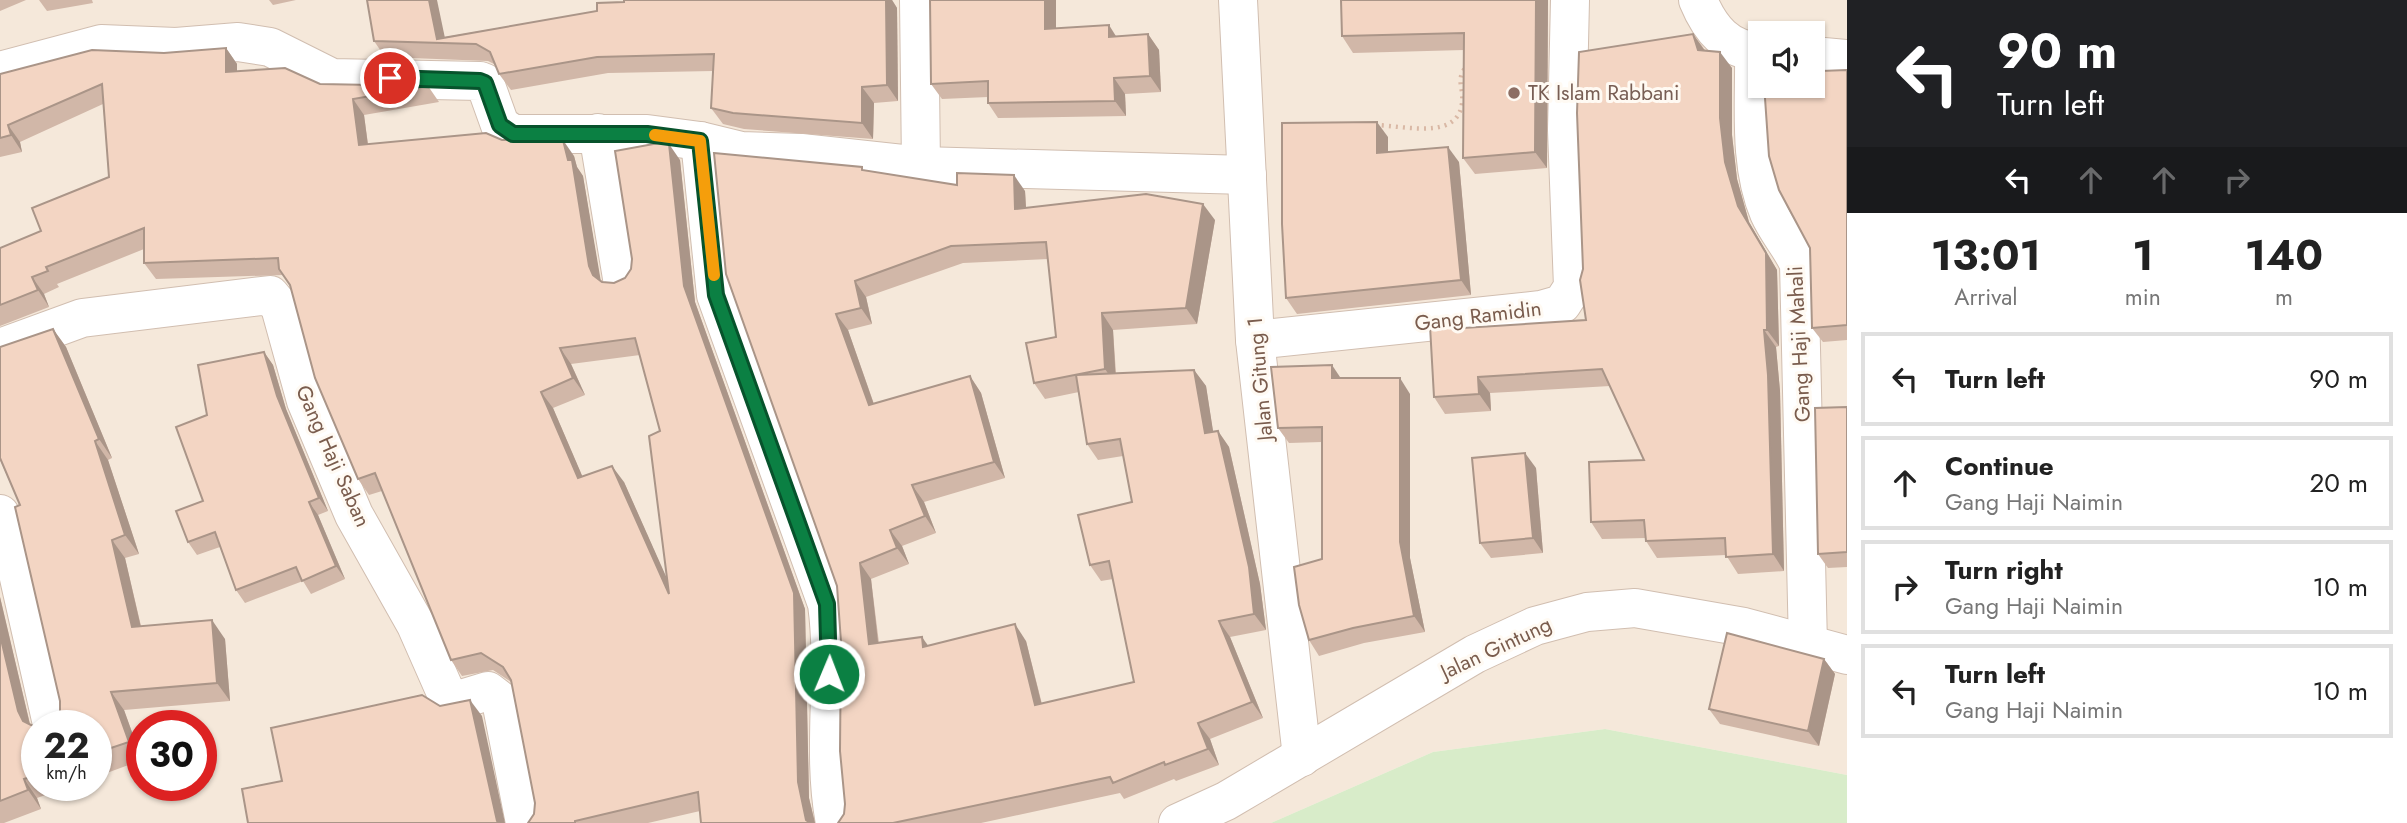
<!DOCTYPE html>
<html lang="en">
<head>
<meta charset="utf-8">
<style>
	:root { --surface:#fff; --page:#f6f6f6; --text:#222; --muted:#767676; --line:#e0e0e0 }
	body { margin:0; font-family:Jost,sans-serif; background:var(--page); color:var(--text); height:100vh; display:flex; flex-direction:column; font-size:26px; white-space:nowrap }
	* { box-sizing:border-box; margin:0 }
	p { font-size:23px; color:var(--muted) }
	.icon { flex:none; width:38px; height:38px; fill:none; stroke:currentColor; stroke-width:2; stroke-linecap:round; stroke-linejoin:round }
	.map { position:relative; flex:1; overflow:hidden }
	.drawer { display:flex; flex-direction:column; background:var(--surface); width:560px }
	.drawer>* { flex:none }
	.banner { background:#202124; color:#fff; overflow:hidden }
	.controls { position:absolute; left:1748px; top:21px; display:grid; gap:14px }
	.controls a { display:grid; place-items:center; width:77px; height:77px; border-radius:0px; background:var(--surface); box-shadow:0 2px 5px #0004; font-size:35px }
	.speed { position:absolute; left:21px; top:710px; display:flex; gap:14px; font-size:35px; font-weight:700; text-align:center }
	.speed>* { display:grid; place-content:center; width:91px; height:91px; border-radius:50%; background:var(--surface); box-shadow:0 2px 5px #0004; line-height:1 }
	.speed small { font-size:18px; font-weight:400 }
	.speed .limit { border:10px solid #d22; background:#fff; color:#111 }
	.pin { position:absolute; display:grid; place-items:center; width:60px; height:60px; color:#fff; margin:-30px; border:4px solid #fff; border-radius:50%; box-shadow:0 2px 7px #0007 }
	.me { position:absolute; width:77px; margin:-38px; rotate:1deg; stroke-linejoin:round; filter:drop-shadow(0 0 5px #0008) }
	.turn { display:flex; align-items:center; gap:24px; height:147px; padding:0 35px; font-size:32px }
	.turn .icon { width:91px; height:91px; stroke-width:2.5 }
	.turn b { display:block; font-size:49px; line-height:60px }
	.lanes { display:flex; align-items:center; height:66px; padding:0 35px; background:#0003; justify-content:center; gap:35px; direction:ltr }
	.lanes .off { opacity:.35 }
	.eta { display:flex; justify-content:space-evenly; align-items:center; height:119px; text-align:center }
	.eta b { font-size:42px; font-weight:700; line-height:49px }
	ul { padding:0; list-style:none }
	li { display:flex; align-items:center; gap:21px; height:94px; margin:0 14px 10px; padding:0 21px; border:4px solid var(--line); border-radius:0px }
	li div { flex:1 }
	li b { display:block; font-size:26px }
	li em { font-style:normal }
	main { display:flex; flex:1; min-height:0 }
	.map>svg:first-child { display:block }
	.residential { fill:#f5e8da; fill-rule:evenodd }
	.green { fill:#d8ecc9 }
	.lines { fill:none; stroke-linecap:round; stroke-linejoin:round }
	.minor-casing { stroke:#d1beb0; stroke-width:40 }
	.path { stroke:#d9b8a5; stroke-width:4.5; stroke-dasharray:2 5; stroke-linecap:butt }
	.minor { stroke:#fff; stroke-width:38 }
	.wall { fill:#d1b7a8; fill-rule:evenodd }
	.shaded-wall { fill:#aa9588 }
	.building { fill:#f3d5c3; stroke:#aa9588; stroke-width:2; fill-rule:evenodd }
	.route-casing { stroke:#07532c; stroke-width:18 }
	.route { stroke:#0b8043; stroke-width:12 }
	.slow { stroke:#f59e0b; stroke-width:12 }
	.education-dot { fill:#8d6e63; stroke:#fffaf3; stroke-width:2.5 }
	.labels { text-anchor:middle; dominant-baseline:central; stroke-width:6; stroke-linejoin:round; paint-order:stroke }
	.education-label { font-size:21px; fill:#785e54; stroke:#fffaf3; text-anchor:start }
	.street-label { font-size:21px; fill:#7a5c4d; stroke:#fffaf3 }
</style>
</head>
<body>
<main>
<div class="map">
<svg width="1847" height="823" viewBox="0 0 1847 823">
	<rect width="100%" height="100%" fill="#fdf6ec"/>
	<path class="residential" d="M0 0H1847V775L1605 729 1433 752 1271 823H0ZM1760 33H1813V86H1760ZM37 726H96V786H37ZM142 726H201V786H142Z"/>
	<polygon class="green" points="1605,729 1847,775 1847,823 1271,823 1433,752"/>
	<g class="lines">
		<defs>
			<g id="minor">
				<polyline points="919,0 921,166"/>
				<polyline points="1238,0 1255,340 1302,757"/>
				<path d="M1698 0C1710 29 1727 50 1760 52"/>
				<path d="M1754 52C1755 103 1748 164 1769 213 1777 231 1790 245 1799 264L1808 645"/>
				<polyline points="1813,56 1847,59"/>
				<polyline points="0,71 101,44 176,47 238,42 270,47 332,78 480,81 485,83 500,125 513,134 647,134 700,141 741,151 801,153 921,166 1247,175"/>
				<polyline points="598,133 622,278"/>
				<path d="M700 141 716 295 827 604C837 677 821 749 835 823"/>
				<polyline points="1255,340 1541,310 1562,304 1573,287 1567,130 1570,0"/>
				<polyline points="0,348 82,318 270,295 280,307 306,401 354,515 416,625 446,693 455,701 488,691 501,701 525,823"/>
				<polyline points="0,514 12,547 52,724"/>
				<polyline points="1178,823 1226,801 1475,654 1535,626 1587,612 1635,608 1744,627 1847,655"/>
			</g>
		</defs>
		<use href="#minor" class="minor-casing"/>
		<path class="path" d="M1375 125C1409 126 1467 143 1462 92 1460 82 1459 74 1467 66"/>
		<use href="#minor" class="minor"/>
	</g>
	<g class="wall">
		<polygon points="0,0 26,0 0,11"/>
		<polygon points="39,0 92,0 93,3 47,11"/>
		<polygon points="269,0 296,0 273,5"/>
		<polygon points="624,0 892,0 897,8 898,101 874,103 873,139 744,129 723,124 711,108 713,71 608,73 511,90 499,74 496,65 488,61 385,57 374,41 445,37 597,11 624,2"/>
		<polygon points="1548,0 1547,168 1475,174 1463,158 1464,50 1353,53 1342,36"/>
		<polygon points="1056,28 1116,36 1148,34 1159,50 1161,92 1125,94 1126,116 998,118 988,103 988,97 942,99 931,84"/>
		<polygon points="1693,34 1705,50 1732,68 1732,135 1737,179 1749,222 1777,270 1779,346 1776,347 1780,391 1784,571 1738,574 1726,555 1657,558 1646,541 1646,538 1602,539 1591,522 1644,460 1610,386 1490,393 1491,411 1445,414 1434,397 1468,328 1586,320"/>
		<path d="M226 48 237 64V72L320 84 428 86 439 102 364 115 368 144 502 140 574 156 577 167 583 176 600 280 602 282 614 283 625 278 631 269 680 160 695 302 805 609 809 798 815 823H701L700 811 648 823H528L534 814 535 803 511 682 493 670 462 676 451 660 382 491 369 495 358 479 290 285 283 275 156 279 144 263V249L57 284 59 287 44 294 49 307 0 326V248L41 231 109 177 103 104 20 142 22 152 0 157V74L164 53ZM640 355 660 431 668 582 624 482 582 476 553 408 585 395 571 364Z"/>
		<polygon points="1821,65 1825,71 1847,70 1847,340 1823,342 1812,328 1810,248"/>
		<polygon points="1388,137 1388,152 1459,162 1471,295 1297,314 1286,298"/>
		<path d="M864 170 957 185 1025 191 1026 207 1215 220 1197 324 1113 330 1116 373 1194 370 1206 386 1213 432 1218 431 1229 447 1260 584 1266 630 1230 637 1263 718 1210 739 1219 765 1176 781 1174 779 1124 799 1120 793 981 823H838L844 814 845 804 841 642 837 586 726 274ZM1048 259 1056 337 1034 383 1045 399 1079 392 1087 444 1098 460 1123 456 1132 502 1090 565 1101 581 1113 579 1134 682 1042 704 1026 641 928 646 879 643 871 579 909 564 902 546 936 533 924 502 1005 478 981 393 970 376 874 404 848 330 872 324 866 297 963 263Z"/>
		<polygon points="53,329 66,347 112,458 108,460 139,554 125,558 141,626 225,639 230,701 124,710 142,760 96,777 96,726 53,722 60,711 60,701 20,505 0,460 0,347"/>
		<polygon points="264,352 273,365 286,409 328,511 318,515 345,579 311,594 303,581 245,603 236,590 220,547 197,555 188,542 203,501 207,415"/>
		<polygon points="1341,378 1410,394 1410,558 1425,632 1364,643 1319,656 1309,640 1322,559 1322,442 1289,443 1278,428"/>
		<polygon points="1847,407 1847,567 1828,568 1818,554"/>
		<polygon points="1536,468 1543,553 1491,558 1480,543"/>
		<polygon points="0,597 30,724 33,726 37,727 37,786 71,786 37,798 41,809 4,823 0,823"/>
		<polygon points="1824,659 1835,674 1819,746 1720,724 1709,709"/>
	</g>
	<g class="shaded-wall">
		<polygon points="429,0 437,0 446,43 437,39"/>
		<polygon points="886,0 892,0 897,8 898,101 887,85"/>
		<polygon points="1045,0 1056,0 1056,44 1045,29"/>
		<polygon points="1536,0 1548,0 1547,168 1535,152"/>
		<polygon points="1109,25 1119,41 1109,37"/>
		<polygon points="1148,34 1159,50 1161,92 1150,76"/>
		<polygon points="1693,34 1705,51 1698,50"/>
		<polygon points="226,48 237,64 237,89 226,72"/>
		<polygon points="1720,52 1732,68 1732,135 1737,179 1749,222 1777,270 1779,346 1767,330 1738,206 1725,162 1720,118"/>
		<polygon points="1114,78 1125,94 1126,116 1115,101"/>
		<polygon points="862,87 874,103 873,139 862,123"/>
		<polygon points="353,99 364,115 370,161 359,145"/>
		<polygon points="1377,122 1388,137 1388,169 1377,153"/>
		<polygon points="8,125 20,142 22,152 11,135"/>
		<polygon points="563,140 574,156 577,167 583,176 601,282 593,275 589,266"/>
		<polygon points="669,144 680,160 695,302 805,609 809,798 815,823 808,823 806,820 684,286"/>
		<polygon points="1448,147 1459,162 1471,295 1461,280"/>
		<polygon points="1014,175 1025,191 1027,225 1015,209"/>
		<polygon points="1203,204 1215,220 1197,324 1186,308"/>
		<polygon points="32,277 44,294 49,307 38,290"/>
		<polygon points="855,281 866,297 872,324 861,308"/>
		<polygon points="1102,313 1113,330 1116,385 1105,369"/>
		<polygon points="836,314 848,330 880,422 869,405"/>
		<polygon points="53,329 66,347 112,458 99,439"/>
		<polygon points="1764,330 1776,347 1780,391 1784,571 1773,554"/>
		<polygon points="560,348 571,364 585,395 573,378"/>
		<polygon points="264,352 273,365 286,409 328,511 319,498 277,396"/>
		<polygon points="1332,365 1342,380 1332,378"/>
		<polygon points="1194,370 1206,386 1216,450 1205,433"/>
		<polygon points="970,376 981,393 1005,478 994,462"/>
		<polygon points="1478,377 1490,393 1491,411 1479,394"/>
		<polygon points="1400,378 1410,394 1410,558 1425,632 1414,616 1400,542"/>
		<polygon points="541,392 553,408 590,494 578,478"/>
		<polygon points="1218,431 1229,447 1260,584 1266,630 1254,614"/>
		<polygon points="95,441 108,460 139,554 125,535"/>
		<polygon points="1525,453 1536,468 1543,553 1533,538"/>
		<polygon points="612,466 624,482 681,610 669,594"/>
		<polygon points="912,485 924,502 936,533 925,516"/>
		<polygon points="309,502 318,515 345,579 336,566"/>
		<polygon points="890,530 902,546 909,564 897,548"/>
		<polygon points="112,540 125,558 145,645 132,627"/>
		<polygon points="860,563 871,579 880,660 869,644"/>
		<polygon points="0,597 31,729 23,721 18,711 0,635"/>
		<polygon points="212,620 225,639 230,701 217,683"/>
		<polygon points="1219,621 1230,637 1263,718 1252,702"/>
		<polygon points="1015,624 1026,641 1046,722 1035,705"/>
		<polygon points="922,637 934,654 923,647"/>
		<polygon points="1824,659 1835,674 1819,746 1808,731"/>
		<polygon points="111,692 124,710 142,760 129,742"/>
		<polygon points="470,700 482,716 505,823 498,823 497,821"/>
		<polygon points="1198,723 1210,739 1219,765 1208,749"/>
		<polygon points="24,779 37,798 41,809 28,790"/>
	</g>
	<g class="building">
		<polygon points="367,0 429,0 437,39 597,11 597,3 624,2 624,0 886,0 887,85 862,87 862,123 733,113 711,108 714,54 597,57 499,74 490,52 476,44 374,41"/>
		<polygon points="930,0 1045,0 1045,29 1109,25 1109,37 1148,34 1150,76 1114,78 1115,101 988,103 988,81 931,84"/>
		<polygon points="1341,0 1536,0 1535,152 1463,158 1464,33 1342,36"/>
		<polygon points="1693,34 1698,50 1720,52 1720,118 1725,162 1738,206 1766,253 1767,330 1764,330 1768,375 1773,554 1726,557 1725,538 1646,541 1644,520 1591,522 1589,462 1644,460 1602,369 1478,377 1479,394 1434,397 1430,326 1464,322 1464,328 1586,320 1580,280 1583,269 1577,113 1579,52"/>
		<path d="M226 48V72L285 68 320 84 428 86 353 99 359 145 486 133 502 140H563L568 160H572L589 266 593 275 602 282 614 283 625 278 631 269 632 259 615 151 659 143 669 144 684 286 794 593 798 782 806 820 810 823H701L698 792 575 821V823H528L534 814 535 803 511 680 503 667 481 653 451 660 375 473 358 479 315 378 290 285 279 269 278 258 144 263V228L46 267 48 271 32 277 38 290 0 305V248L41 231 32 208 109 177 102 84 8 125 11 135 0 138V74L92 50 164 53ZM635 338 660 431 649 436 669 594 612 466 578 478 541 392 573 378 560 348Z"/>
		<polygon points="1813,63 1821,65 1821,71 1847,70 1847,325 1812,328 1810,248 1779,190 1769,156 1765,98 1766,86 1813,86"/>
		<polygon points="1377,122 1377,153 1448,147 1461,280 1286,298 1282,224 1282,123"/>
		<polygon points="714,153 862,167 862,170 957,185 957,173 1014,175 1015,209 1146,194 1203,204 1186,308 1102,313 1105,369 1034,383 1026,343 1056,337 1046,242 951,246 855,281 861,308 836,314 869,405 970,376 994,462 912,485 925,516 890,530 897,548 860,563 869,644 922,637 923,647 1015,624 1035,705 1134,682 1109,561 1090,565 1078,515 1132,502 1120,439 1087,444 1076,375 1194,370 1205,433 1218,431 1249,567 1254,614 1219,621 1252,702 1198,723 1208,749 1165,765 1164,762 1113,783 1110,777 893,823 838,823 844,814 845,804 840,751 841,642 837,586 726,274"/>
		<polygon points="53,329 99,439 95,441 125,535 112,540 132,627 212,620 217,683 111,692 129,742 96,753 96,726 44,726 53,722 60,711 60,701 15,507 20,505 0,458 0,347"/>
		<polygon points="264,352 277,396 319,498 309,502 336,566 302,581 296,567 236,590 215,532 188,542 176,511 203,501 176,427 207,415 198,365"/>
		<polygon points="1332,365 1332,378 1400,378 1400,542 1414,616 1353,628 1309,640 1299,605 1294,567 1322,559 1322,427 1278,428 1271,367"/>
		<polygon points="1847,407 1847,552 1818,554 1815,408"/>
		<polygon points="1525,453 1533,538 1480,543 1472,458"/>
		<polygon points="1727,633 1824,659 1808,731 1709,709"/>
		<polygon points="0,635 18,711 23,721 33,726 37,727 37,775 24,779 28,790 0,801"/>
		<polygon points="422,695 440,706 470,700 497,821 500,823 248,823 242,789 282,781 271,728"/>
	</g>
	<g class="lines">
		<defs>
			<polyline id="route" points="390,78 480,81 485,83 500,125 513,134 647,134 700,141 716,295 827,604 829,674"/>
		</defs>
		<use href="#route" class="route-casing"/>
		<use href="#route" class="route"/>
		<polyline class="slow" points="655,135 700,141 714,275"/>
	</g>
	<circle class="education-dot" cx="1514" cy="93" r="7"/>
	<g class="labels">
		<g class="education-label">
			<text x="1528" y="93">TK Islam Rabbani</text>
		</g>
		<g class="street-label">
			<text transform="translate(1478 316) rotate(-7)">Gang Ramidin</text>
			<text transform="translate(1799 344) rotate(-93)">Gang Haji Mahali</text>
			<text transform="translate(1260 379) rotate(-95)">Jalan Gitung 1</text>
			<text transform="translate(333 456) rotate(66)">Gang Haji Saban</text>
			<text transform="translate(1496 648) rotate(-25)">Jalan Gintung</text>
		</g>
	</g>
</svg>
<div class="controls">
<a><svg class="icon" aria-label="sound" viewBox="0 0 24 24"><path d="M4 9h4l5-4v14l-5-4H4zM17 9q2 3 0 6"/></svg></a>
</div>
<div class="speed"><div>22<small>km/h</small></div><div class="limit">30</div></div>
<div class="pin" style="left:390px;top:78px;background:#d93025"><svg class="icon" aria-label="arrive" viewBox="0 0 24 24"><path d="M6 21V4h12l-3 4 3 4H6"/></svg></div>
<svg class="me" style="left:829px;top:674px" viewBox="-20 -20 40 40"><circle r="17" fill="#0b8043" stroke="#fff" stroke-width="3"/><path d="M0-11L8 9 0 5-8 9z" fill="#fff"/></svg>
</div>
<section class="drawer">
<div class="banner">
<div class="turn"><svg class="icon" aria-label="left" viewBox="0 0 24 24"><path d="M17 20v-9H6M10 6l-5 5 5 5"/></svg><div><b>90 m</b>Turn left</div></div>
<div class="lanes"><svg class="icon" aria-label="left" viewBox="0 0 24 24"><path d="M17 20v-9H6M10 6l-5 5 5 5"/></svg><svg class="icon off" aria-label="ahead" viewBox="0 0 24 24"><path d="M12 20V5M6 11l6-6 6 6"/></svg><svg class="icon off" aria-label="ahead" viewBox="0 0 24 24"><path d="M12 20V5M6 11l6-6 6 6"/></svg><svg class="icon off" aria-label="right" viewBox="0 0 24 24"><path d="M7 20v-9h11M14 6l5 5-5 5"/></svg></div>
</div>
<div class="eta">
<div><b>13:01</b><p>Arrival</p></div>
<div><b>1</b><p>min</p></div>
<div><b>140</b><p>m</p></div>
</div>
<ul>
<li><svg class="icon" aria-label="left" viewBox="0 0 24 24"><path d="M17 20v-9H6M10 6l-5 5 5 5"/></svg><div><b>Turn left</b></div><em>90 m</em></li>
<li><svg class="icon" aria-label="ahead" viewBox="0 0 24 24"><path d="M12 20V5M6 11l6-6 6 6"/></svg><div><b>Continue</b><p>Gang Haji Naimin</p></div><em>20 m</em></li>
<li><svg class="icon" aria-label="right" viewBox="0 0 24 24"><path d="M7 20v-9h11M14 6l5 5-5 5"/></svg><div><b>Turn right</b><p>Gang Haji Naimin</p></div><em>10 m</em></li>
<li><svg class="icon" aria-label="left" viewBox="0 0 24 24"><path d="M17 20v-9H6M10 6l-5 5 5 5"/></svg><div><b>Turn left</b><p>Gang Haji Naimin</p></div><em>10 m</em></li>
</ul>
</section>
</main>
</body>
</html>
